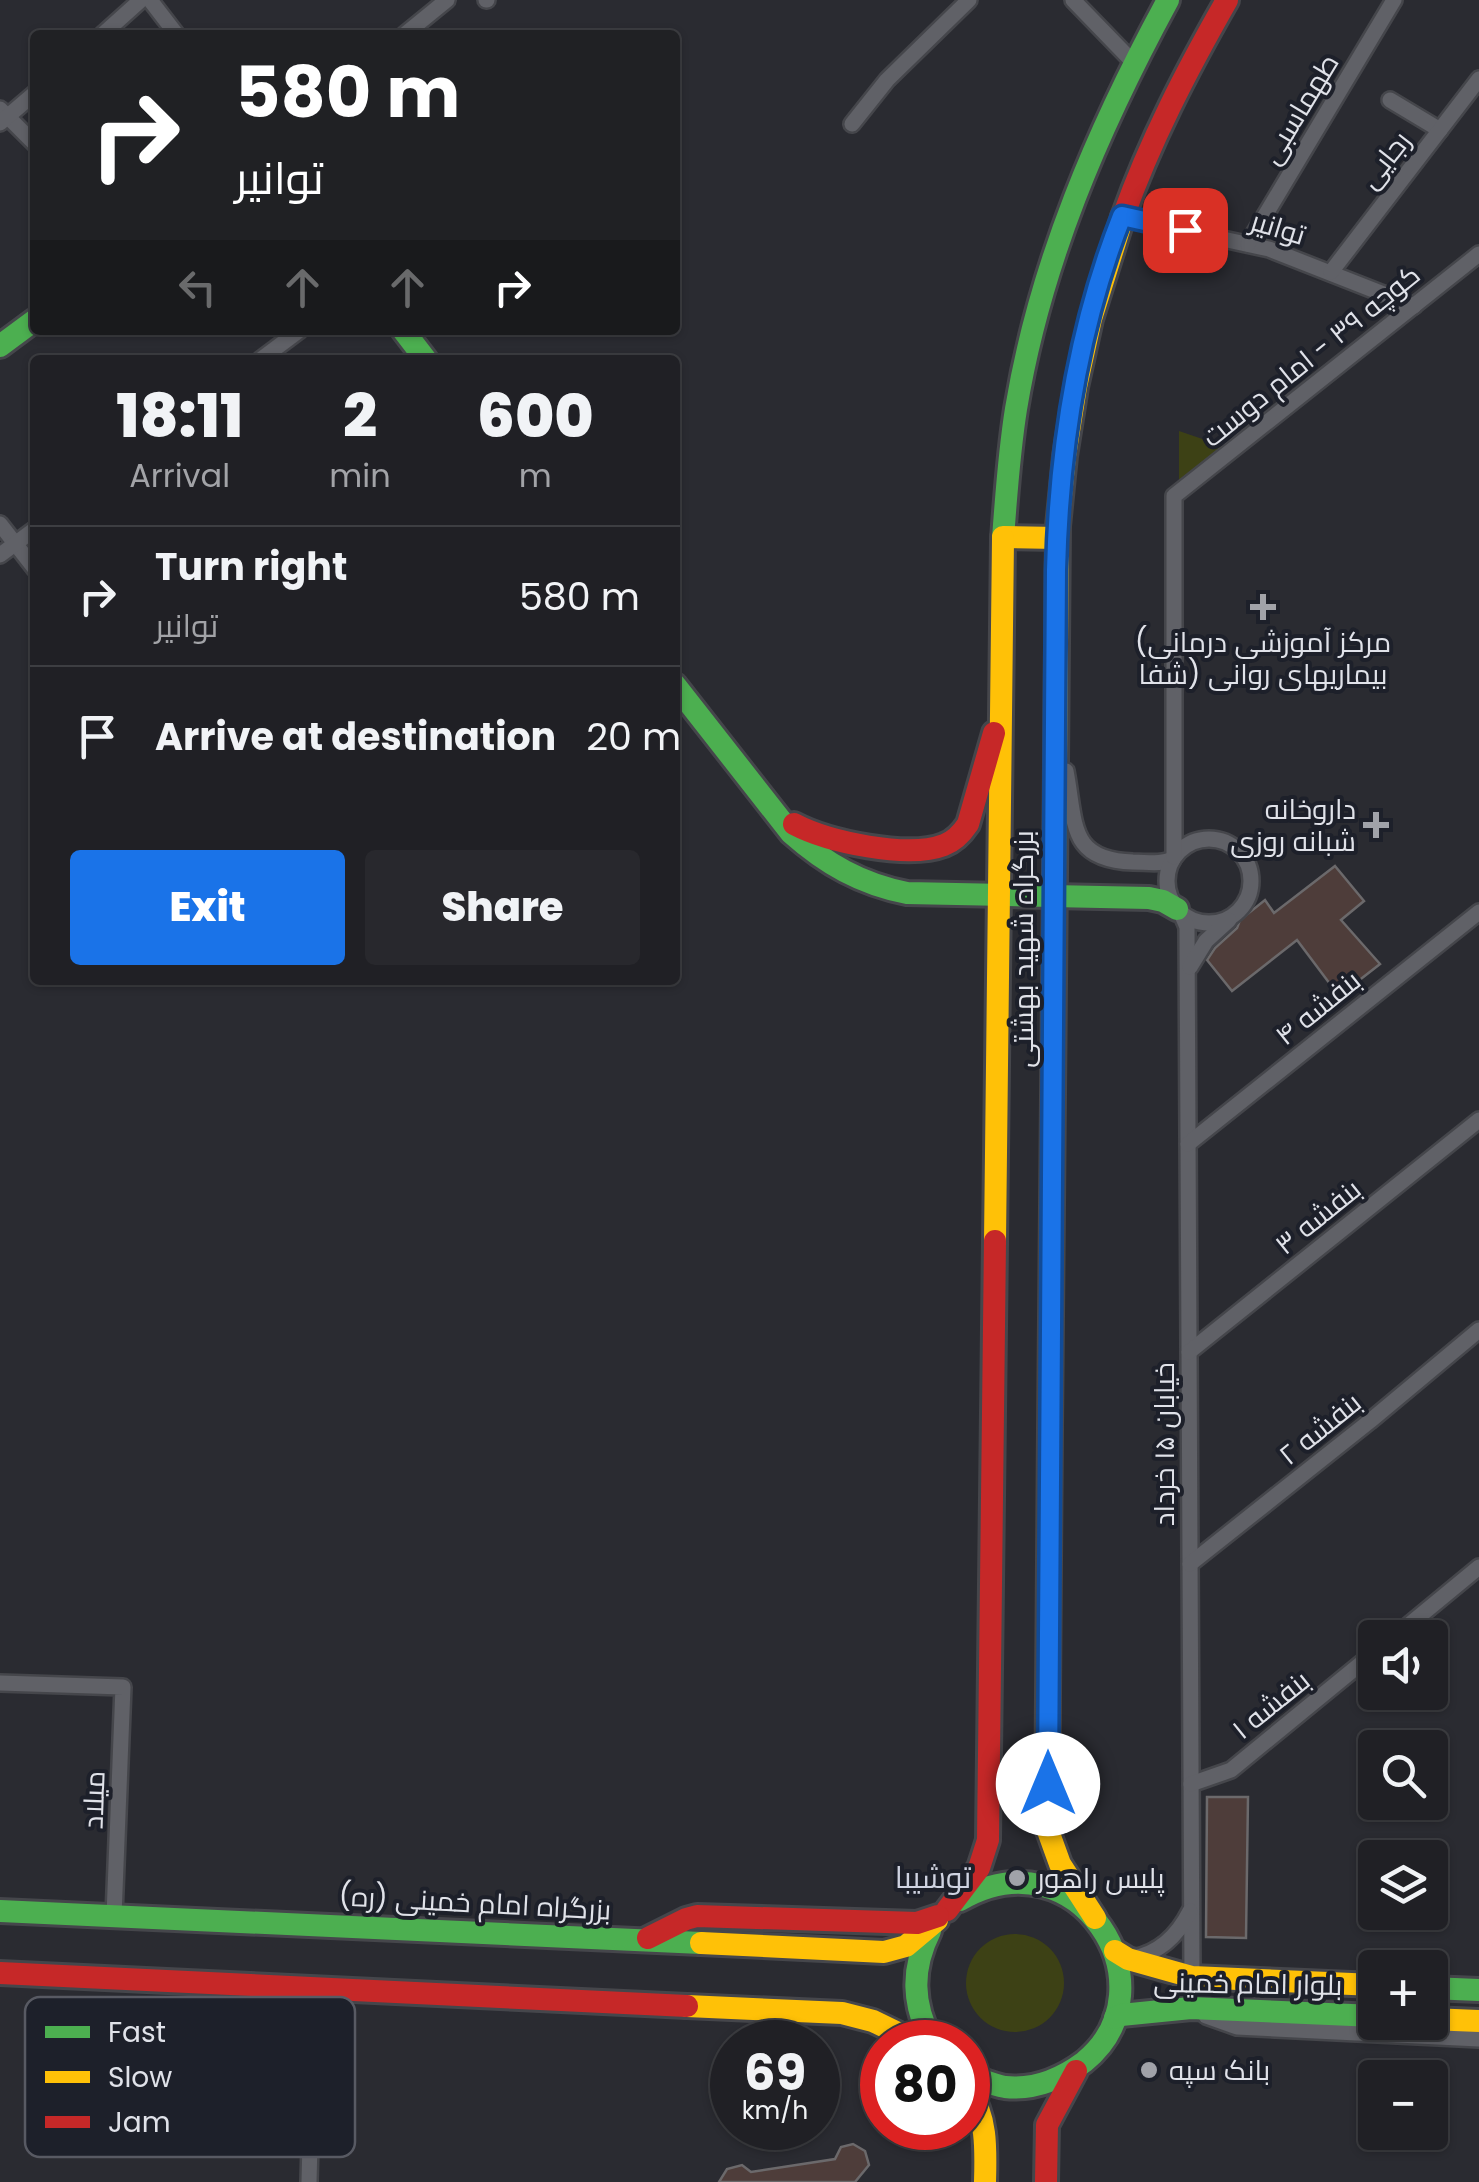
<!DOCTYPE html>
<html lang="en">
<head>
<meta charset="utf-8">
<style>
	:root { --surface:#202025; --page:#28282d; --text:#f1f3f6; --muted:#a2a3a7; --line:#3d3e42; --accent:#1a73e8 }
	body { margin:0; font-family:Poppins,Cairo,sans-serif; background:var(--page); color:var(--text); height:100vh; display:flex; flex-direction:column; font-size:38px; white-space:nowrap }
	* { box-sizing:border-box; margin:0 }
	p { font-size:32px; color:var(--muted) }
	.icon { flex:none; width:55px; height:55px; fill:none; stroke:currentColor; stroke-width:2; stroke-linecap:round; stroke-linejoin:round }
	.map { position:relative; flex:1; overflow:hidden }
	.side { position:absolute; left:30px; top:355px; width:650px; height:630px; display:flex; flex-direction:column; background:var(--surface); border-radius:10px; box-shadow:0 2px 8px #0004,0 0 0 2px var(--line) }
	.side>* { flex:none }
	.top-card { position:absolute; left:30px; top:30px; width:650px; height:305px; border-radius:10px; box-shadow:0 2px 8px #0004,0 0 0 2px var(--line); background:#202124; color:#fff; overflow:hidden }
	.controls { position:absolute; left:1358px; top:1620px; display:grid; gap:20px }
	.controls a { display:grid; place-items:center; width:90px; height:90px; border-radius:10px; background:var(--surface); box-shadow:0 2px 8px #0004,0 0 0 2px var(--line); font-size:50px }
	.speed { position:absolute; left:710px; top:2020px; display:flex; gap:20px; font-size:50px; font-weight:700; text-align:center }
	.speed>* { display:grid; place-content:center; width:130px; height:130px; border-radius:50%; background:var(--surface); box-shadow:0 2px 8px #0004,0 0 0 2px var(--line); line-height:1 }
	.speed small { font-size:25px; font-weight:400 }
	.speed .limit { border:15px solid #d22; background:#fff; color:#111 }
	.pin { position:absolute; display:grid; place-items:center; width:85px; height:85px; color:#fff; margin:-42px; border-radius:20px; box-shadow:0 5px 15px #0006 }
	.me { position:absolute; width:110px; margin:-55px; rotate:0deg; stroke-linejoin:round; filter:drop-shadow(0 0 8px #0008) }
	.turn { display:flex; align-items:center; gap:35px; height:210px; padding:0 40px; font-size:45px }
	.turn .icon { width:130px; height:130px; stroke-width:2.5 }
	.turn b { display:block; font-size:70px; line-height:85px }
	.lanes { display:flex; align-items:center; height:95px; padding:0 40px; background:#0003; justify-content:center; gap:50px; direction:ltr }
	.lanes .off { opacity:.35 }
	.eta { display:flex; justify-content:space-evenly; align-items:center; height:170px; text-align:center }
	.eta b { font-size:60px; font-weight:800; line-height:70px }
	.cta { display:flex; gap:20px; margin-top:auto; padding:20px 40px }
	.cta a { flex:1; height:115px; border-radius:10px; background:var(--accent); color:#fff; font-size:40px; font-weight:800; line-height:115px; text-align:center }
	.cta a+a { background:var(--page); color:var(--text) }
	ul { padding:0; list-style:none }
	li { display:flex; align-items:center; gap:30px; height:140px; padding:0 40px; border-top:2px solid var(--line) }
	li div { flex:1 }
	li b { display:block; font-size:38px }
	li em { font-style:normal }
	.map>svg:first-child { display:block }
	.green { fill:#3d4115 }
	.building { fill:#4e3d3a; stroke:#6b696b; stroke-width:2.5 }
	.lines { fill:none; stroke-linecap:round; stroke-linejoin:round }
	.street-casing { stroke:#45464b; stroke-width:20 }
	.fast-casing { stroke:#45464b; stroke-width:28 }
	.slow-casing { stroke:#45464b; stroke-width:28 }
	.jam-casing { stroke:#45464b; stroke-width:28 }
	.street { stroke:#606167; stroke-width:15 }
	.fast { stroke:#4caf50; stroke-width:22 }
	.slow { stroke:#ffc107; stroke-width:22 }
	.jam { stroke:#c62828; stroke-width:22 }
	.route-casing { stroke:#114b97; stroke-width:25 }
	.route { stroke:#1a73e8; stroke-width:18 }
	.poi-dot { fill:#a0a2a9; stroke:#1d202a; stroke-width:4 }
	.labels { text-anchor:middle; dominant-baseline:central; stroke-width:8; stroke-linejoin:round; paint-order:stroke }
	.street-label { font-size:28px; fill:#e0e2e9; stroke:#1d202a }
	.poi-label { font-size:28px; fill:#e0e2e9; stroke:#1d202a; text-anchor:start }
	.neighbourhood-label { font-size:30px; fill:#cfd3e1; stroke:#1d202a }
	.key { fill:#1d202a; stroke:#585a63; stroke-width:2.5 }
	.key-label { font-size:28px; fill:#e0e2e9 }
</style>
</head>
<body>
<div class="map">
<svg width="1479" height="2182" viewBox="0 0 1479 2182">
	<rect width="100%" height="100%" fill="#2a2b31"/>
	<g class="green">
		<polygon points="1179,431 1223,446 1179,484"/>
		<circle cx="1015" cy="1983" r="49"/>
	</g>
	<g class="building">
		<polygon points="1335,866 1364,901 1341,920 1380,964 1339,996 1297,940 1232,991 1207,960 1215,948 1237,928 1240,920 1265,900 1274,913"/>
		<polygon points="1207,1797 1248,1797 1246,1938 1206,1937"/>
		<polygon points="853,2144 865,2151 869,2165 855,2182 719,2182 727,2169 742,2165 751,2172 835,2159 841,2147"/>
	</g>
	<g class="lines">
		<defs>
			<g id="street">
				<polyline points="150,0 177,35"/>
				<polyline points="486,0 487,0"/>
				<polyline points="1073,0 1133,62"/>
				<polyline points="102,35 141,0"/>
				<polyline points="404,35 447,0"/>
				<polyline points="1390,100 1440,130"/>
				<polyline points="0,109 35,144"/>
				<polyline points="0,123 35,93"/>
				<polyline points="852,124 887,80 969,0"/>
				<polyline points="1122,217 1269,249 1414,306"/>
				<polyline points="1248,244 1394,0"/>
				<polyline points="1331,272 1479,79"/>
				<polyline points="260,360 300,330"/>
				<polyline points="0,524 35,569"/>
				<polyline points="0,555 35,529"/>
				<path d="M1066 771C1076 823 1068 860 1133 862 1147 862 1161 865 1173 859"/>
				<circle cx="1209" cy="881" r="42"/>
				<polyline points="1174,857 1174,496 1479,254"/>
				<polyline points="1181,913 1187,927 1192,1977"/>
				<polyline points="1190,967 1206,941 1229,920"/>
				<polyline points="1188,1144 1479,912"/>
				<polyline points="1189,1352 1479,1120"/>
				<polyline points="1190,1564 1370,1421 1479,1330"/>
				<polyline points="1393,1638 1479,1567"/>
				<polyline points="0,1683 123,1687 114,1916"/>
				<polyline points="1191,1784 1231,1770 1375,1652"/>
				<path d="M1133 1958C1159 1953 1178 1935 1190 1911"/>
				<polyline points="1206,2016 1237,2027 1479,2039"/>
				<polyline points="309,2182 314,1988"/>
			</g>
			<g id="fast">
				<polyline points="403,330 426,360"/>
				<polyline points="0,346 35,320"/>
				<path d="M1003 539C1006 496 1009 453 1016 409 1040 263 1098 129 1168 0"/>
				<path d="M675 685 791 833C826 864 861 884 907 893L1149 898 1163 901 1177 909"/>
				<polyline points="1050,1428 1056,762"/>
				<path d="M960 1900C1078 1831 1176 1987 1084 2062 1061 2079 1034 2090 1005 2087 993 2085 980 2079 968 2075"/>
				<polyline points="0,1911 701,1943"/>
				<path d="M930 1931C911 1969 912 2004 932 2042"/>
				<polyline points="1430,1988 1479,1990"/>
				<polyline points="1115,2018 1121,2015 1191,2008 1375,2016"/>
			</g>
			<g id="slow">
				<polyline points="1003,537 1057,538"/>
				<polyline points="1056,762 1058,526 1065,456 1076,387 1091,319 1123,217"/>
				<polyline points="995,1241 1003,539"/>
				<polyline points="1050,1428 1047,1828 1060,1864 1095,1918"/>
				<polyline points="701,1943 884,1952 906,1946 937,1920"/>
				<polyline points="1115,1951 1128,1959 1192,1977 1375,1985"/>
				<polyline points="687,2006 842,2013 873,2021 916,2042"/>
				<polyline points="1430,2019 1479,2021"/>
				<path d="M968 2088C987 2118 986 2147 985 2182"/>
			</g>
			<g id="jam">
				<path d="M1123 217C1150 141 1187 70 1227 0"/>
				<path d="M794 824C828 842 908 859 944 845 955 841 962 833 968 824L994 733"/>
				<polyline points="947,1910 979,1868 988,1840 995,1241"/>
				<polyline points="648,1938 686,1919 697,1916 917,1923 938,1916"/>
				<polyline points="0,1973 687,2006"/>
				<polyline points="1046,2182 1047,2125 1076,2071"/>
			</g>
		</defs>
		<use href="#street" class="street-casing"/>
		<use href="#fast" class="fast-casing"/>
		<use href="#slow" class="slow-casing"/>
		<use href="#jam" class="jam-casing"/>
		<use href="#street" class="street"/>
		<use href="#fast" class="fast"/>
		<use href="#slow" class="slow"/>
		<use href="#jam" class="jam"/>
	</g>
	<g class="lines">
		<defs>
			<path id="route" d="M1048 1784 1056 570C1059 451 1078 327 1122 216L1185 230"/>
		</defs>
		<use href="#route" class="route-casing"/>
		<use href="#route" class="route"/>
	</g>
	<g class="poi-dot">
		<path d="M1258 592h10v10h10v10h-10v10h-10v-10h-10v-10h10z"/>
		<path d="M1371 810h10v10h10v10h-10v10h-10v-10h-10v-10h10z"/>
		<circle cx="1017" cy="1878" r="10"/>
		<circle cx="1149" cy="2070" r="10"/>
	</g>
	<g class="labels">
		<g class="street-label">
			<text transform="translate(1300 109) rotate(-59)">طهماسبی</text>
			<text transform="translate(1385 160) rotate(-52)">رجایی</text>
			<text transform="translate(1278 228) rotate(17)">توانیر</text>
			<text transform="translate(1311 356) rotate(-39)">کوچه ۳۹ - امام دوست</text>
			<text transform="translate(1023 949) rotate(-90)">بزرگراه شهید بهشتی</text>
			<text transform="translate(1318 1008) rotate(-39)">بنفشه ۴</text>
			<text transform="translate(1318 1217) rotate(-39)">بنفشه ۳</text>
			<text transform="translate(1320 1429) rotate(-39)">بنفشه ۲</text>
			<text transform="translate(1164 1444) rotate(-90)">خیابان ۱۵ خرداد</text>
			<text transform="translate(1271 1705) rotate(-39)">بنفشه ۱</text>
			<text transform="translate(94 1800) rotate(-88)">میلاد</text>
			<text transform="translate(475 1903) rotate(3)">بزرگراه امام خمینی (ره)</text>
			<text transform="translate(1248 1984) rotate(1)">بلوار امام خمینی</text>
		</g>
		<g class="poi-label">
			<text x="1263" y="642" text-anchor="middle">(مرکز آموزشی درمانی<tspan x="1263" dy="32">بیماریهای روانی (شفا</tspan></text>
			<text x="1356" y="809" text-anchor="end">داروخانه<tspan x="1356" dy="32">شبانه روزی</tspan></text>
			<text x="1037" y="1878">پلیس راهور</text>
			<text x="1169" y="2070">بانک سپه</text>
		</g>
		<g class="neighbourhood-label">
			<text x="933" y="1877">توشیبا</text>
		</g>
	</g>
	<rect x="25" y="1997" width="330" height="160" rx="15" class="key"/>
	<rect x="45" y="2026" width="45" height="12" fill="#4caf50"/>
	<rect x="45" y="2071" width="45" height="12" fill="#ffc107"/>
	<rect x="45" y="2116" width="45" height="12" fill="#c62828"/>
	<g class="key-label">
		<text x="108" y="2042">Fast</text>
		<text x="108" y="2087">Slow</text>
		<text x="108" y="2132">Jam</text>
	</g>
</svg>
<div class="controls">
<a><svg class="icon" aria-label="sound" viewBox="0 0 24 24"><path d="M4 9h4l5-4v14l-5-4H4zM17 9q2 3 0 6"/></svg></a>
<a><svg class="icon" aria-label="search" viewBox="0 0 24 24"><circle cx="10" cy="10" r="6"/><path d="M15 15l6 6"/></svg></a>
<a><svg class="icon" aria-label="layers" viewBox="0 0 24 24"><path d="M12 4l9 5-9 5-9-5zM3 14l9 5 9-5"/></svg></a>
<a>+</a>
<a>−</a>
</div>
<div class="speed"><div>69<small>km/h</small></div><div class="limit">80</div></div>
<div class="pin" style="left:1185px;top:230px;background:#d93025"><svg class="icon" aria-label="arrive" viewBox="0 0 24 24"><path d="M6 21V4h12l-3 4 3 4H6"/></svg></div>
<svg class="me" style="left:1048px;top:1784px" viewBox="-20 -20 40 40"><circle r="19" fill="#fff"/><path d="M0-13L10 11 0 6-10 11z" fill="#1a73e8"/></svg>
<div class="top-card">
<div class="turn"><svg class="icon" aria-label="right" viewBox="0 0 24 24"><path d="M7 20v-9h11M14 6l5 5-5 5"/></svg><div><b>580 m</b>توانیر</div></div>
<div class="lanes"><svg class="icon off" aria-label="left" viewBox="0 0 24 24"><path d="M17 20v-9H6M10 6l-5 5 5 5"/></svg><svg class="icon off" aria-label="ahead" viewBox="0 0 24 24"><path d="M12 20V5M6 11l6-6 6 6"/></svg><svg class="icon off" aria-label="ahead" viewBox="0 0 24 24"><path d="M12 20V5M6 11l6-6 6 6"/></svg><svg class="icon" aria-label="right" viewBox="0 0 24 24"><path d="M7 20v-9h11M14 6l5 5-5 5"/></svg></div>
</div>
<section class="side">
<div class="eta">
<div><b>18:11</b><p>Arrival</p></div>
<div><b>2</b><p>min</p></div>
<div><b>600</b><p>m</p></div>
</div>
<ul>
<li><svg class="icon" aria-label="right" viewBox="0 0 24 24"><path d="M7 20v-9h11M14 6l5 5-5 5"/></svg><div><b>Turn right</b><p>توانیر</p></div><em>580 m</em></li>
<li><svg class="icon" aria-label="arrive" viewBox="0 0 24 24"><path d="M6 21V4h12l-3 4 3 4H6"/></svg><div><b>Arrive at destination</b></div><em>20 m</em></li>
</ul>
<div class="cta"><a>Exit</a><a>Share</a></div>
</section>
</div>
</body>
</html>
